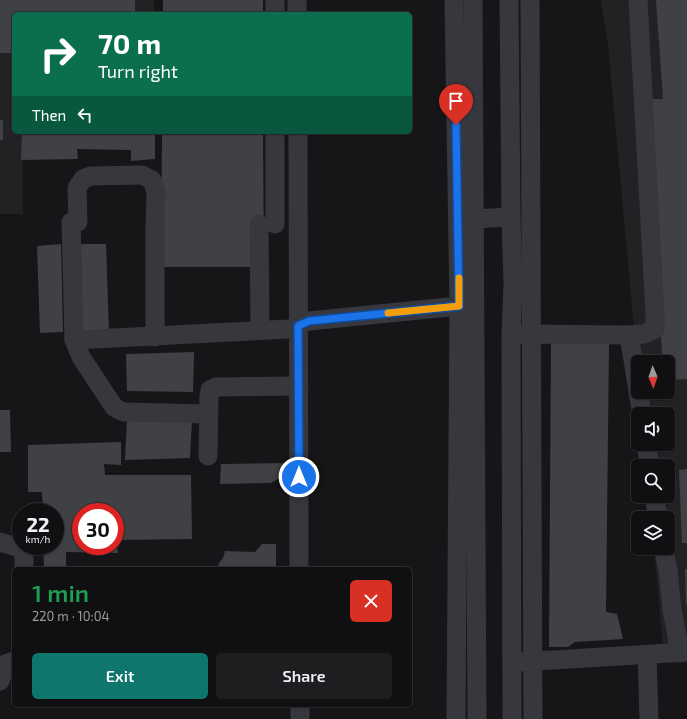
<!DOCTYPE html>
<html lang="en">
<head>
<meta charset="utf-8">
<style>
	:root { --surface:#101012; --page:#1e1e20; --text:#f1f3f6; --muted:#9c9d9f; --line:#303032; --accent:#0f766e }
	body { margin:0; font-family:"Exo 2",sans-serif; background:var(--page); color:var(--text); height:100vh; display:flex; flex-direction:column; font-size:15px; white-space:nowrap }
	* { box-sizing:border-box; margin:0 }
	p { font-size:13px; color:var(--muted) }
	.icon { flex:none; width:22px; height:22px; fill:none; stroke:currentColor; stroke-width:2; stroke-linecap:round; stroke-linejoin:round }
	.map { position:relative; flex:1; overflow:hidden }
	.sheet { position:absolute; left:12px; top:567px; width:400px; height:140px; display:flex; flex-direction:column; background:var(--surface); border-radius:6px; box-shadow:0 1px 3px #0004,0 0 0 1px var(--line) }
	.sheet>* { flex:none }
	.banner { position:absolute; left:12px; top:12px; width:400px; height:122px; border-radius:6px; box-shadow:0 1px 3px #0004,0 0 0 1px var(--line); background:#0b6e4f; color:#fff; overflow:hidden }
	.needle { width:26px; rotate:178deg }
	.controls { position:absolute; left:631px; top:355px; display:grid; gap:8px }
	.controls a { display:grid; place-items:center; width:44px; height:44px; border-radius:6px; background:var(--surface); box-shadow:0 1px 3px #0004,0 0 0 1px var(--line); font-size:20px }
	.speed { position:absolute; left:12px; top:503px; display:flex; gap:8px; font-size:20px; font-weight:700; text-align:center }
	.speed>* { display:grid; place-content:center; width:52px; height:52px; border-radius:50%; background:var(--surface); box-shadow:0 1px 3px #0004,0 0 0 1px var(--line); line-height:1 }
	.speed small { font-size:10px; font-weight:400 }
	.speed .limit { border:6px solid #d22; background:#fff; color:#111 }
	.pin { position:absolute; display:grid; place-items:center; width:34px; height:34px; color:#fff; margin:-41px -17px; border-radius:50% 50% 50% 0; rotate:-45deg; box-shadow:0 0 4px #0007 }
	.pin .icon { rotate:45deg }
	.me { position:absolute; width:44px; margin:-22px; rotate:0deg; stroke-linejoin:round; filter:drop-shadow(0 0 3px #0008) }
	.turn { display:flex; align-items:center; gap:14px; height:84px; padding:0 20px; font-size:18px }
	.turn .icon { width:52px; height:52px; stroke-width:2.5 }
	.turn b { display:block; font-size:28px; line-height:34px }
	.then { display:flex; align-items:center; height:38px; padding:0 20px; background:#0003; gap:8px; font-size:15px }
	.round { display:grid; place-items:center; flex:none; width:42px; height:42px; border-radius:6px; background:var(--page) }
	.overview { display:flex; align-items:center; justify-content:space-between; height:68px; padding:0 20px }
	h1 { font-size:24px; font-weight:600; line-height:30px; color:#1e9e55 }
	.cta { display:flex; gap:8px; margin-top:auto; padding:8px 20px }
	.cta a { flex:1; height:46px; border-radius:6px; background:var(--accent); color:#fff; font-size:16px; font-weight:600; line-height:46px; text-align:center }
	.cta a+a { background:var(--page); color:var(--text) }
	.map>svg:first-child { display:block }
	.built { fill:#222225 }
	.building { fill:#404145; fill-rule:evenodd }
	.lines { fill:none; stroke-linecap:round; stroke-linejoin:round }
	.minor { stroke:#37383e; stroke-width:19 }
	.route-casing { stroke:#114b97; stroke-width:10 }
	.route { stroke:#1a73e8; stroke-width:7 }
	.slow { stroke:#f59e0b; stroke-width:7 }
</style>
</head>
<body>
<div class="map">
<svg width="687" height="719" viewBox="0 0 687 719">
	<rect width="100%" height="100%" fill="#161618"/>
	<g class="built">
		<polygon points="0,0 154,0 154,14 14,14 14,132 22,132 23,214 0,214"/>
		<polygon points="601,0 687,0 687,654 664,657 654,548 668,548 668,518 651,518 649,496 668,496 668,466 647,466 645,444 668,444 668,414 642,414 640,392 668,392 668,362 638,362 638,372 608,45"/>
	</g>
	<g class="building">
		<polygon points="0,0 135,0 135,14 14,14 14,53 0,53"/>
		<rect x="163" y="0" width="100" height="14"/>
		<polygon points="656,0 687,0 687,379 670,380 668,373 668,362 665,362 662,352 645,99 663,99"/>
		<rect x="0" y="120" width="3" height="20"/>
		<polygon points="22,132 155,132 155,159 131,161 131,150 77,149 78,159 21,160"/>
		<polygon points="162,132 263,132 264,267 161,267"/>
		<polygon points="61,244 63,332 40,333 37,246"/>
		<polygon points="81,244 106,244 109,332 82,333"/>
		<polygon points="609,342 606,612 617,614 623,639 575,642 568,647 549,647 551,343"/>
		<polygon points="194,352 193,392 127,391 126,354"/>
		<polygon points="0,410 10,410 11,452 0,452"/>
		<polygon points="127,420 192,420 190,458 125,460"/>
		<path d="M121 442V465L104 464 105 475H191L192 539 116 540 118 553 66 552V566H44L43 546H55V512H43L42 492H28V445ZM81 512H115V546H81Z"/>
		<polygon points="290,463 290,472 271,483 220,484 221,464"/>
		<polygon points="687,469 687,543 682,543 679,470"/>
		<polygon points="262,544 276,544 276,569 217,569 219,563 223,558 225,551 255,552"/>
		<polygon points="685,569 687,569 687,605 686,605"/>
	</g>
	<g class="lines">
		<g class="minor">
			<polyline points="275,0 275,14"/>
			<polyline points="297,0 297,14"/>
			<polyline points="454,0 459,306 456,719"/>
			<polyline points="473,0 477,719"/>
			<polyline points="509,0 511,217 513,284 511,334 512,719"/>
			<polyline points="530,0 533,719"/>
			<polyline points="275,132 275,224"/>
			<polyline points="298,132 299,569"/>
			<polyline points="462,219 474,219 511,217"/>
			<polyline points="71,222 74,340 81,357 114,407 119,410 124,412 208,414"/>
			<polyline points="78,222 77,188 83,179 91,176 142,175 152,180 156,192 155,228 155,337"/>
			<polyline points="259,224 260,330"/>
			<polyline points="519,334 629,335 644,334 655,329 655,314 641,57 638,0"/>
			<polyline points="629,335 638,391"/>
			<polyline points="74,340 289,329 309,321 459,306"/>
			<polyline points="638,392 642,414"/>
			<polyline points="646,444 650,466"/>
			<polyline points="208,456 209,396 210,390 216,387 299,386"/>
			<polyline points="654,496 658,518"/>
			<polyline points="0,542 24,549 24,569"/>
			<polyline points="663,548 668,570 672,609 680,653"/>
			<polyline points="647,655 649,719"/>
			<polyline points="519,662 687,652"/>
			<polyline points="0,681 5,664 14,661"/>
			<polyline points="300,705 300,719"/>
		</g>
	</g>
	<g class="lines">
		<defs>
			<polyline id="route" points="299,477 298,326 309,321 459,306 456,125"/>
		</defs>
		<use href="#route" class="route-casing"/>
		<use href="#route" class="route"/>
		<polyline class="slow" points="388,313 459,306 459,278"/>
	</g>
</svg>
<div class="controls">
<a><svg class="needle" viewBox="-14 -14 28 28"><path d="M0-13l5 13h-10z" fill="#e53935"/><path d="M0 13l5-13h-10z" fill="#9c9d9f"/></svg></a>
<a><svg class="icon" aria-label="sound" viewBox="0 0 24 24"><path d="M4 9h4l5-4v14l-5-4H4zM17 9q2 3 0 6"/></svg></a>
<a><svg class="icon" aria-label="search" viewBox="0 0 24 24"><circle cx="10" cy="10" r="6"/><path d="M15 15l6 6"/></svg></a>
<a><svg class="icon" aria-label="layers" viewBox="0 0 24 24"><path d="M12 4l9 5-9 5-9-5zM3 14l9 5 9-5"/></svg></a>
</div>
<div class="speed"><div>22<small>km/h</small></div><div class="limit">30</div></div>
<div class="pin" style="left:456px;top:125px;background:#d93025"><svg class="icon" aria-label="arrive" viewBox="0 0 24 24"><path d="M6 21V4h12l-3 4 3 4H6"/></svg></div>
<svg class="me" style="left:299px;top:477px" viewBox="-20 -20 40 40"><circle r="17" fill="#1a73e8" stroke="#fff" stroke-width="3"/><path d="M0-11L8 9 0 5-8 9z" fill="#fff"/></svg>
<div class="banner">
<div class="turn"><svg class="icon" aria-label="right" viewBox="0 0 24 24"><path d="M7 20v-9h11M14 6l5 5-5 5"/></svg><div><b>70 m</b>Turn right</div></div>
<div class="then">Then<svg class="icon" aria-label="left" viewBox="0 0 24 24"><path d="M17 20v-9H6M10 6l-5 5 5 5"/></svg></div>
</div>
<section class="sheet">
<div class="overview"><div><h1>1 min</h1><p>220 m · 10:04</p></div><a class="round" style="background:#d93025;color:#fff"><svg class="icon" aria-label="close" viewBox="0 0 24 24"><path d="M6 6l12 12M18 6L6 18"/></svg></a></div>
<div class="cta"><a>Exit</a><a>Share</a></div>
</section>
</div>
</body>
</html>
